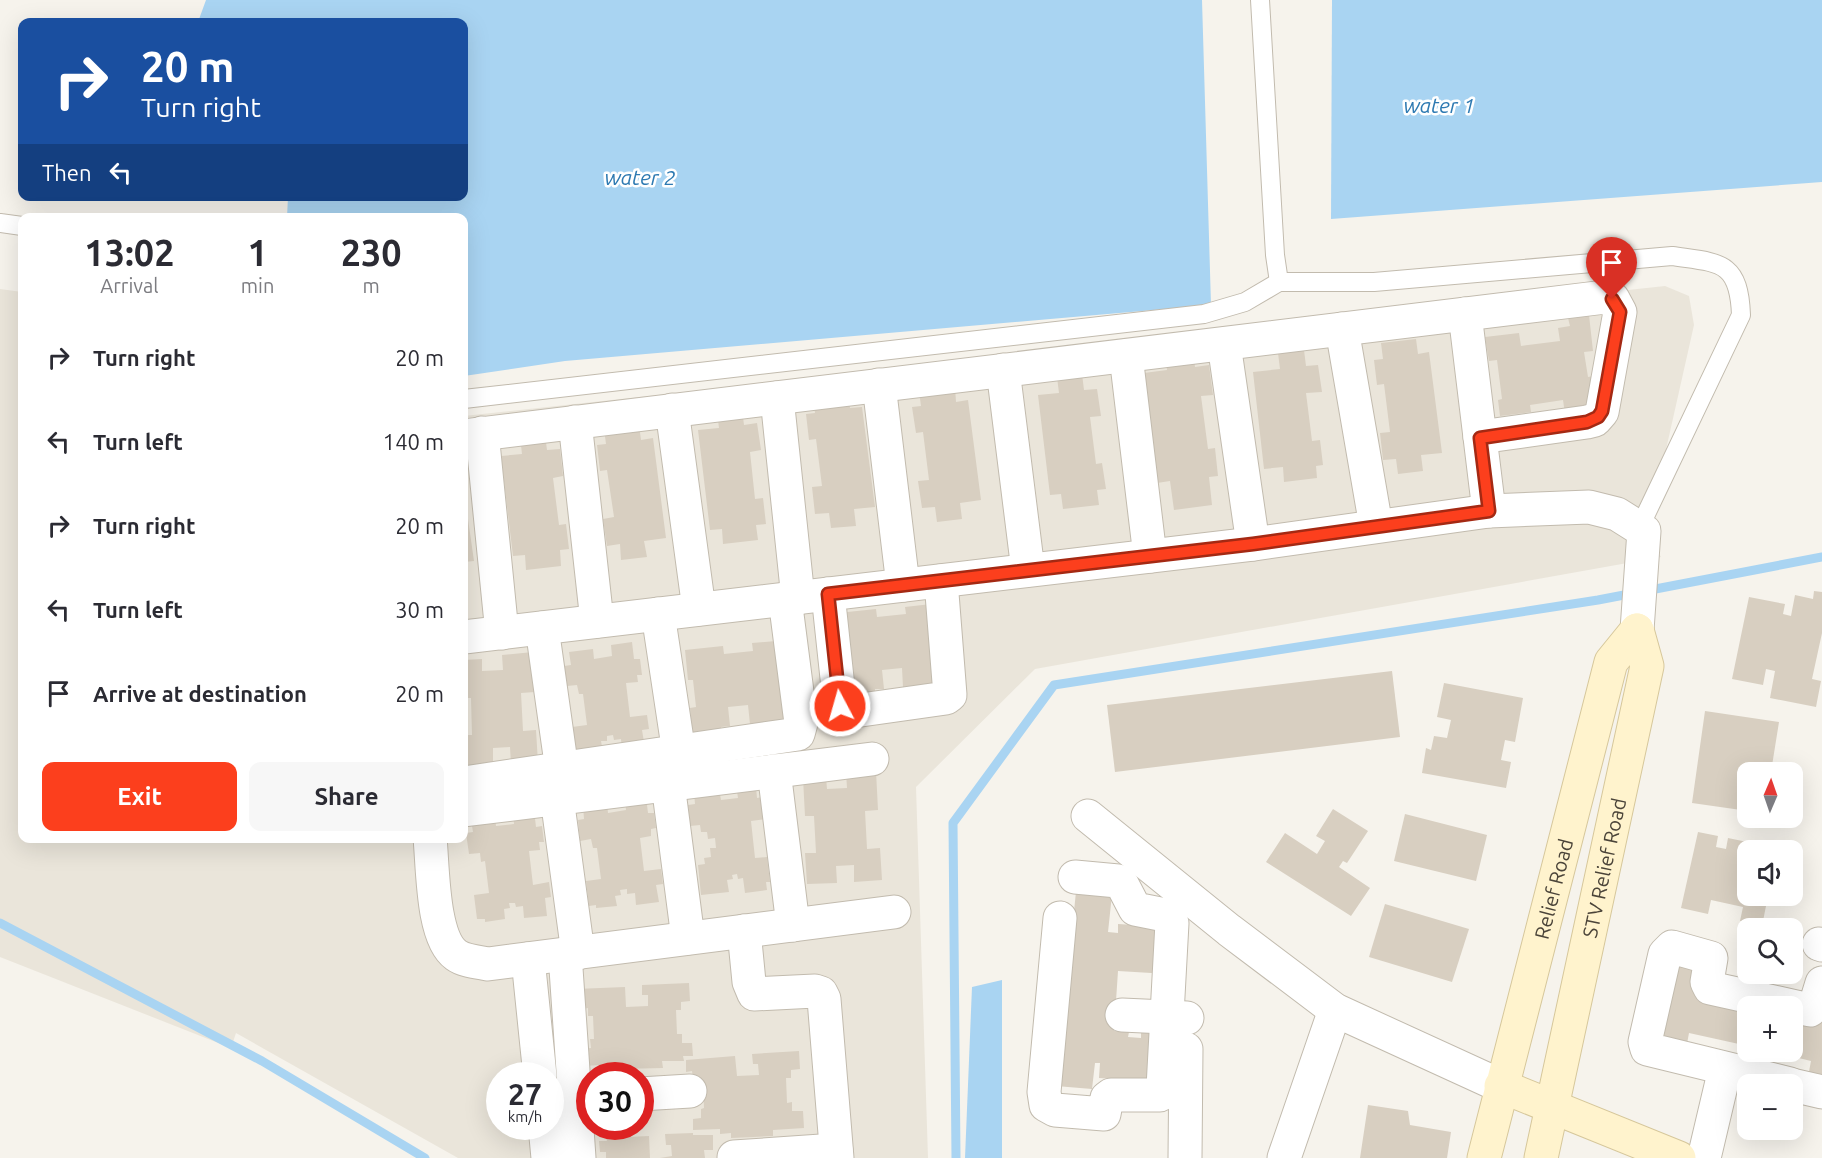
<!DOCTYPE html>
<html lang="en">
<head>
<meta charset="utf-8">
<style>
	:root { --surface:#fff; --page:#f7f7f7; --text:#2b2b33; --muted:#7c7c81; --accent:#fc3f1d }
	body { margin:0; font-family:Ubuntu,sans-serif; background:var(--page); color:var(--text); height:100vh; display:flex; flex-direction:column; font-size:22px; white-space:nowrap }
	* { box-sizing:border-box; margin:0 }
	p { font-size:20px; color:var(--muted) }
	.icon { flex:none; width:33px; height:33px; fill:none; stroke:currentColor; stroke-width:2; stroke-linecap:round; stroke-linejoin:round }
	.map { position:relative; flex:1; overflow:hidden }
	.details { position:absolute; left:18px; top:213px; width:450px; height:630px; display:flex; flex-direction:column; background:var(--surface); border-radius:12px; box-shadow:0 6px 24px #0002 }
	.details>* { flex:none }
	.banner { position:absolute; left:18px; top:18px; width:450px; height:183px; border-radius:12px; box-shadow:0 6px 24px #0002; background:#1a4fa0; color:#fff; overflow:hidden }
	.needle { width:39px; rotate:2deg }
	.buttons { position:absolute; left:1737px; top:762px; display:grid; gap:12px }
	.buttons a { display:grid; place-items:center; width:66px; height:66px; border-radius:12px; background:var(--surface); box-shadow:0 6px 24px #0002; font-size:30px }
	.speed { position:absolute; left:486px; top:1062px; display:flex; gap:12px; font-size:30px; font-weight:700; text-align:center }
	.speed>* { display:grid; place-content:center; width:78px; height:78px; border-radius:50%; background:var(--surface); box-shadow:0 6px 24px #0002; line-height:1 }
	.speed small { font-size:15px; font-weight:400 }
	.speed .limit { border:9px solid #d22; background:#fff; color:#111 }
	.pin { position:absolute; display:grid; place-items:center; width:51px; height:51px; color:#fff; margin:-62px -26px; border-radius:50% 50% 50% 0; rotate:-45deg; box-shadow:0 0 6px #0007 }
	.pin .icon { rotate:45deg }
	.me { position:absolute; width:66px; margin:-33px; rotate:354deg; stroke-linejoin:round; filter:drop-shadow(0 0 4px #0008) }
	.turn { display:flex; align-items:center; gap:21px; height:126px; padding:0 24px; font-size:27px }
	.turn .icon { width:78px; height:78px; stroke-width:2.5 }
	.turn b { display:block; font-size:42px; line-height:51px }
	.then { display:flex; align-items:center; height:57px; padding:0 24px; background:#0003; gap:12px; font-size:22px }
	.eta { display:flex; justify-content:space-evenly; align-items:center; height:102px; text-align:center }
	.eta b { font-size:36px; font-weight:700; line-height:42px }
	.cta { display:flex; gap:12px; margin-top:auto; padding:12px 24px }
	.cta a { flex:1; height:69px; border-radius:12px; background:var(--accent); color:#fff; font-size:24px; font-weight:700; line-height:69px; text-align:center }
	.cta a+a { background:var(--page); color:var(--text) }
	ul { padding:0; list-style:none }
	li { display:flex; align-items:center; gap:18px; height:84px; padding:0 24px }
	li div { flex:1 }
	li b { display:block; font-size:22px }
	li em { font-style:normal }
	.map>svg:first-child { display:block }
	.residential { fill:#eae5da; fill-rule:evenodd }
	.water { fill:#a9d4f2 }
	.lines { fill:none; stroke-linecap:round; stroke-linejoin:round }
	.stream { stroke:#a9d4f2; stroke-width:9 }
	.building { fill:#d8cfc1 }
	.lane-casing { stroke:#c2bbae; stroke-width:20 }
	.street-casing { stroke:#c2bbae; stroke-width:35 }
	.secondary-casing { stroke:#d6c79b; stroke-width:35 }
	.lane { stroke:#fff; stroke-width:18 }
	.street { stroke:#fff; stroke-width:33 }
	.secondary { stroke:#fff3cd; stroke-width:33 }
	.route-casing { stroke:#a42913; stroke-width:15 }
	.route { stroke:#fc3f1d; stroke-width:10 }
	.labels { text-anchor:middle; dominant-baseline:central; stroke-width:5; stroke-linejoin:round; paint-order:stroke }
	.street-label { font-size:20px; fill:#4b4439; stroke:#fff }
	.water-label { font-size:21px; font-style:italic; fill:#2e7ab2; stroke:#fff }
</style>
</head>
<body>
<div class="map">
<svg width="1822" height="1158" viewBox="0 0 1822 1158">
	<rect width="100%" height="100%" fill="#f6f3ec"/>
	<path class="residential" d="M1665 286 1689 296 1694 325 1647 534 1661 557 1035 669 916 787 928 1158H458L236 1033 231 1048 0 957V289L22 292V838H464V416ZM500 1076H550V1126H500ZM590 1076H640V1126H590Z"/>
	<g class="water">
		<polygon points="206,0 1202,0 1211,305 565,361 464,376 464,218 287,217 288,197 464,196 464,22 198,22"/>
		<polygon points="1332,0 1822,0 1822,182 1331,219"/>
		<polygon points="1002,980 1002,1158 965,1158 972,987"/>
	</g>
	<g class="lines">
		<g class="stream">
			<polyline points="0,923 262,1061 425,1158"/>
			<polyline points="956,1158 953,823 1054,685 1598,600 1822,557"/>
		</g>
	</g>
	<g class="building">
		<polygon points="1589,315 1593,351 1584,352 1588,377 1594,376 1598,410 1565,414 1563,400 1530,405 1531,412 1500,416 1498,400 1502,399 1497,360 1489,361 1485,337 1519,333 1521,346 1560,341 1558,328 1570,326 1568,318"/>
		<polygon points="1416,339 1418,354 1429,352 1442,453 1421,455 1423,471 1398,474 1396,459 1383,460 1380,433 1390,432 1384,384 1377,385 1374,360 1383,359 1381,343"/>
		<polygon points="1193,350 1195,367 1209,365 1213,395 1201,396 1208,449 1215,448 1218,476 1209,477 1212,505 1174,510 1170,481 1157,483 1144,373 1167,370 1165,353"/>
		<polygon points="1304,350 1306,366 1318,365 1322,392 1306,393 1312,441 1320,440 1323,465 1316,466 1317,478 1284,482 1283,467 1264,469 1253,372 1280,369 1278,353"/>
		<polygon points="1082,374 1084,390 1097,389 1101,416 1090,417 1096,464 1102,463 1106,489 1097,490 1099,505 1063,509 1061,494 1050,495 1038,395 1059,393 1057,377"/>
		<polygon points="955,387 956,402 968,400 981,500 960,503 962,519 937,522 935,507 922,508 918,481 929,480 923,432 916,433 912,407 921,406 919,391"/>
		<polygon points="848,393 850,408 862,407 875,507 854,509 856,526 831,528 829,513 815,514 812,487 822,486 816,439 809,440 806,414 815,413 813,398"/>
		<polygon points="742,409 744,425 757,423 761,450 750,452 755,499 763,498 766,524 756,525 758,540 723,544 722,529 710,530 698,430 719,428 717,412"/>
		<polygon points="639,425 641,440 653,438 666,538 644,541 647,557 621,560 620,544 607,546 603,519 614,517 607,470 600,471 597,445 606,444 604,429"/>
		<polygon points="545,435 547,450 560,449 563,476 553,478 559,525 566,524 569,549 560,550 561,566 526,570 525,555 513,556 501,456 522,454 520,437"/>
		<polygon points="464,491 474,561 464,562"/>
		<polygon points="1814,591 1822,592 1822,633 1812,679 1821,681 1816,707 1770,698 1775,671 1766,669 1763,685 1732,679 1749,597 1785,604 1783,614 1791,616 1795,595 1813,599"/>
		<polygon points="940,603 945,692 915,695 914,686 903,687 902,668 882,670 884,689 875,689 875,700 847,703 838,613 876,609 877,617 906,614 905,607"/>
		<polygon points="787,640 792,729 761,723 750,724 748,705 728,707 730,726 721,727 722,737 693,739 690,708 696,707 693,680 688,680 685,650 723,646 724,654 753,651 752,643"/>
		<polygon points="632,642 634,659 640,659 642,675 637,675 638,682 626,683 630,717 647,715 649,729 642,730 645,748 622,751 621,739 614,740 613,735 607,736 607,741 601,741 603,752 575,752 572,727 587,725 583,694 579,694 577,685 567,686 564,666 571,665 569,652 593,649 594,659 612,656 611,645"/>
		<polygon points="533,652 535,692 521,693 523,731 536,730 538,763 511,764 510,747 493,748 493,765 464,766 464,735 472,735 471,698 464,698 464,660 482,659 482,671 503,670 502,655"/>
		<polygon points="1392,671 1400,737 1115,772 1107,705"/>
		<polygon points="1444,683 1523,698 1515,742 1505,740 1501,760 1511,762 1506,788 1422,773 1426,748 1431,750 1434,736 1447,738 1451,720 1437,717"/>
		<polygon points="1705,711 1779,722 1771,772 1748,772 1748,811 1692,803"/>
		<polygon points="876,771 878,810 865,811 867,849 880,848 882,880 854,882 854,865 836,866 837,883 807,884 805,853 816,853 814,816 805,816 803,778 826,777 827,789 847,788 846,772"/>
		<polygon points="736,785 756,787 757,798 762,797 765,819 751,821 755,858 767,857 770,882 766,882 767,890 745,893 743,878 738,879 737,874 732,875 733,879 727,880 729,892 701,895 698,865 705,864 704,858 711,857 710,848 716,848 715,838 708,839 707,832 701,832 700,825 690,826 688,805 695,804 694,793 719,789 721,800 738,798"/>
		<polygon points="646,797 648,813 654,813 656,828 651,829 651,836 640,838 644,871 661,869 663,884 656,885 659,902 636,905 635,893 627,894 627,889 620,890 621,895 615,896 617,906 596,908 596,905 589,906 586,881 601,879 597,848 593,848 591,839 580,841 578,820 584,819 583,806 607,803 608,813 626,810 625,800"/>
		<polygon points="1333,809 1368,831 1347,863 1343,861 1339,867 1370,888 1351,916 1266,862 1285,833 1317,854 1325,841 1316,836"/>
		<polygon points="534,810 536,827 542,826 544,842 539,842 540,850 529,851 533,885 549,882 551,897 545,898 547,916 524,918 523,906 516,907 515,903 509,903 510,908 504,909 505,919 485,922 485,919 477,919 474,895 489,893 485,861 481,862 480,853 469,854 466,833 473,832 471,820 495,816 496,826 514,824 513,813"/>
		<polygon points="1405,814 1487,835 1476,881 1394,861"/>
		<polygon points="1698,832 1718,836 1716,847 1726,849 1728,838 1752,843 1750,850 1748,850 1748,896 1768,896 1762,926 1740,921 1743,907 1711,900 1708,914 1681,908"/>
		<polygon points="1077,882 1113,885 1108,932 1118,933 1118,924 1167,927 1168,974 1118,971 1114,1031 1129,1032 1128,1037 1141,1038 1141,1031 1161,1032 1158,1082 1099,1078 1100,1063 1095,1063 1092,1089 1056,1086"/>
		<polygon points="1385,904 1469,929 1452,982 1369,957"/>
		<polygon points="1670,955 1706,963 1748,1006 1748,1046 1689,1033 1686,1049 1650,1041"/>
		<polygon points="689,983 690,1001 681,1002 681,1010 676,1010 677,1034 682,1034 682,1043 692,1043 693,1056 683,1056 684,1061 662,1061 663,1068 620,1069 620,1064 582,1066 583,1049 591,1048 590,1039 594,1039 593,1016 588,1016 588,1008 583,1009 576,989 625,987 626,1007 648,1006 648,995 642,995 642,985"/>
		<polygon points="1822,1003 1822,1085 1807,1082 1811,1061 1774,1052 1792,1052 1792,1011"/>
		<polygon points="799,1051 800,1069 791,1070 791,1078 786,1078 787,1103 792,1102 792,1111 803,1111 804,1128 773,1130 773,1136 731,1138 731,1133 720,1134 720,1129 693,1130 693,1119 701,1118 701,1109 704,1108 703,1085 693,1078 692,1071 686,1072 686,1060 735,1056 737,1076 759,1075 758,1064 753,1064 752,1054"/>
		<polygon points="1368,1105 1408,1111 1410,1125 1451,1132 1447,1158 1360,1158"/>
		<polygon points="693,1133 693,1135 713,1135 713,1150 704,1150 705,1158 660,1158 672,1156 671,1145 666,1145 665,1134"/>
		<polygon points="649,1136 650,1158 606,1158 606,1152 600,1152 599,1141 607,1141 606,1138"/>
	</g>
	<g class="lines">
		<defs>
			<g id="lane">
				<path d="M1260 0 1275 255 1279 282H1374L1672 256C1719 263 1739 260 1741 315L1645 516 1644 531"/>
				<polyline points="0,223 22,226"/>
				<polyline points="464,399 1204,314 1245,302 1279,282"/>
			</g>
			<g id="street">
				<polyline points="1465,314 1489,511"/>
				<polyline points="1342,329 1376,526"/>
				<polyline points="1224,344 1253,544"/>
				<polyline points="1126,356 1150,556"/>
				<polyline points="1003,370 1028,570"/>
				<polyline points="879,385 903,585"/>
				<polyline points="777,398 798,598"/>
				<polyline points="672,410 699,609"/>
				<polyline points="575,422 597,621"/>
				<polyline points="482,433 502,633"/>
				<polyline points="464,436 1605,297 1613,299 1620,312 1602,412 1595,420 1587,422 1480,437"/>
				<polyline points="828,594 840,706 847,712 946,698 950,695 941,581"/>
				<polyline points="658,614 679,753"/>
				<polyline points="542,628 562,770"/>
				<polyline points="464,637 1253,544 1489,511 1589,507 1617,514 1644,531 1637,630"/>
				<polyline points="774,771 793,925"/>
				<polyline points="464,783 798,734 801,723 785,599"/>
				<polyline points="668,784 688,938"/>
				<polyline points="557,798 578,953"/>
				<polyline points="464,810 872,759"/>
				<polyline points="1088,816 1229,930 1335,1010 1501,1086"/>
				<path d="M430 838C433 868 432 938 456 955 464 961 478 962 488 964L894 912"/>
				<polyline points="1060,918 1044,1092 1046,1105 1055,1110 1104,1114 1107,1098 1111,1095 1160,1095 1163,1088 1172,923 1165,915 1135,909 1122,884 1118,881 1075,877"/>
				<polyline points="744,931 749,982 754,994 815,991 821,993 824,999 837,1158"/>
				<polyline points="1819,944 1822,945"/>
				<polyline points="565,954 579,1158"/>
				<polyline points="528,959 540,1076"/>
				<polyline points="1122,1015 1187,1018"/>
				<polyline points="1790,1084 1647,1049 1645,1042 1665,954 1672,947 1711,958 1707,982 1710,988 1810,1010 1815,1006 1822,983"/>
				<polyline points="1792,1085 1822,1092"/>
				<polyline points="640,1094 690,1091"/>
				<polyline points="545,1126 548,1158"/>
				<polyline points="734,1157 836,1150"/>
				<polyline points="1185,1158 1186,1049"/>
				<polyline points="1284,1158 1335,1010"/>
				<polyline points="1704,1158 1725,1069"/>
			</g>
			<g id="secondary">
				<polyline points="1501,1086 1679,1158"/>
				<path id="s1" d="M1484 1158 1611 662 1637 630"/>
				<path id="s2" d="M1541 1158 1647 666 1637 630"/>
			</g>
		</defs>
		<use href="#lane" class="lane-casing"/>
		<use href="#street" class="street-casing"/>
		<use href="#secondary" class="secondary-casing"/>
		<use href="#lane" class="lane"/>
		<use href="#street" class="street"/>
		<use href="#secondary" class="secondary"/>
	</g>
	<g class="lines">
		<defs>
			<polyline id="route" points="840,706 828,594 1253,544 1489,511 1480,438 1587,422 1598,417 1602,411 1620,312 1612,299"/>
		</defs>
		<use href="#route" class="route-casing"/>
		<use href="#route" class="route"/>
	</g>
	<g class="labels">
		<g class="street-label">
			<text stroke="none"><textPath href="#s2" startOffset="297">STV Relief Road</textPath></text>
			<text stroke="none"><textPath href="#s1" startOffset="278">Relief Road</textPath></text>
		</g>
		<g class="water-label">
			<text x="1439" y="105">water 1</text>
			<text x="640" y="177">water 2</text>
		</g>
	</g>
</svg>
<div class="buttons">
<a><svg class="needle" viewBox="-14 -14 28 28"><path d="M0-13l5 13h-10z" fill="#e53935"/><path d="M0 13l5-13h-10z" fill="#7c7c81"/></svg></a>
<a><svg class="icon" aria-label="sound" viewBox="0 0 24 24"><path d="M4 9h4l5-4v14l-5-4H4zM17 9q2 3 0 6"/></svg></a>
<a><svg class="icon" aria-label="search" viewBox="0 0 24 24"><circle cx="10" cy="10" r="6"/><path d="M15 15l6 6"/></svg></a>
<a>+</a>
<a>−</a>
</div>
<div class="speed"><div>27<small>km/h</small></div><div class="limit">30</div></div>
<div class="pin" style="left:1612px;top:299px;background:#d93025"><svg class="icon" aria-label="arrive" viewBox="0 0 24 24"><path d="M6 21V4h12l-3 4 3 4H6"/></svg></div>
<svg class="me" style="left:840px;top:706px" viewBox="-20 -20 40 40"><circle r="17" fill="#fc3f1d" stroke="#fff" stroke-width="3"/><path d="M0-11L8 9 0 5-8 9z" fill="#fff"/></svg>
<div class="banner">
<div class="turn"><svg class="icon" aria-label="right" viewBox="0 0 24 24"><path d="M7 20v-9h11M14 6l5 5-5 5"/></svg><div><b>20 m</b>Turn right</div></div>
<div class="then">Then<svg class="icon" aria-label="left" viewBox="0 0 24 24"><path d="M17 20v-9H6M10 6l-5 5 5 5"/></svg></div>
</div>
<section class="details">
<div class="eta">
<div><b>13:02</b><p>Arrival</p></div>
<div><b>1</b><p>min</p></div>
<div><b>230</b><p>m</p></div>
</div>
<ul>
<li><svg class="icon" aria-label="right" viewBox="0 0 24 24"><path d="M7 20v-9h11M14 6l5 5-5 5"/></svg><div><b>Turn right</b></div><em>20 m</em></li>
<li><svg class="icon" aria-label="left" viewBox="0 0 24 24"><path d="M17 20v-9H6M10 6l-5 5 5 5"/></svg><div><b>Turn left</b></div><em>140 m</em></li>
<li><svg class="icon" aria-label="right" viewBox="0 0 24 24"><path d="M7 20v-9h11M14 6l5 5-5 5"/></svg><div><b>Turn right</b></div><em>20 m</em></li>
<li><svg class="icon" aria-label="left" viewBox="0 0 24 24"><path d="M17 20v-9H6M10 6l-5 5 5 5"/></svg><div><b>Turn left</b></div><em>30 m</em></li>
<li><svg class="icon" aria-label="arrive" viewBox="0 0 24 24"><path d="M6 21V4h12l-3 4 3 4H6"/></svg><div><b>Arrive at destination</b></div><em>20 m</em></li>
</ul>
<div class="cta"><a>Exit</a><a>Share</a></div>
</section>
</div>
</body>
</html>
